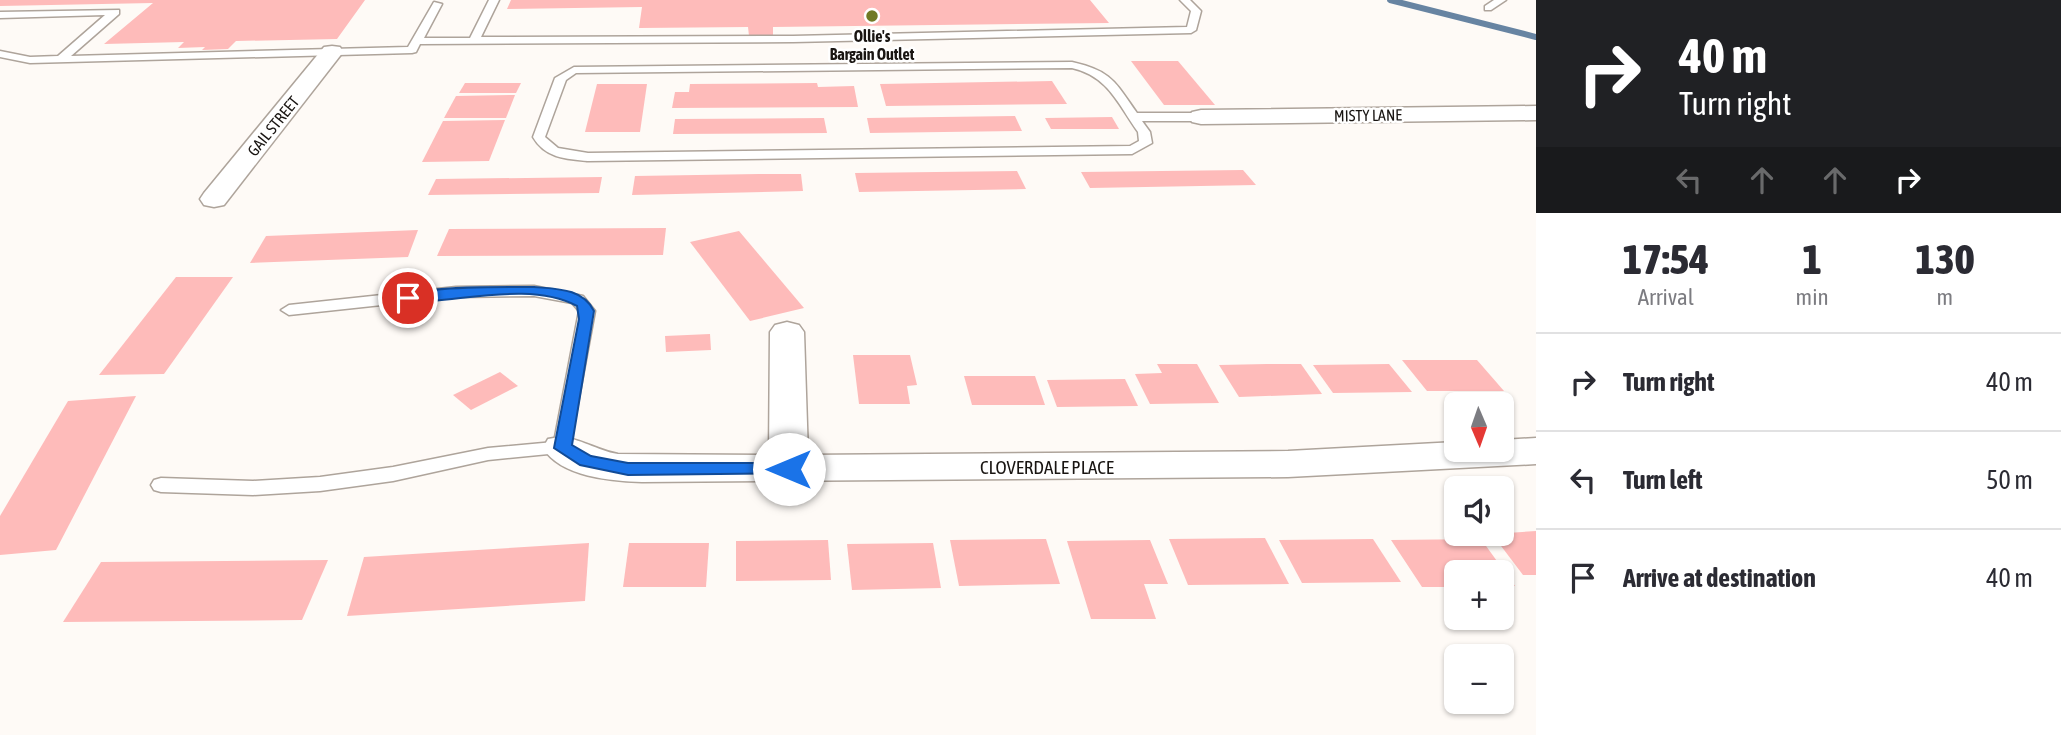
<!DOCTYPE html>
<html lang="en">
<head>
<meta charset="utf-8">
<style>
	:root { --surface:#fff; --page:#f7f7f7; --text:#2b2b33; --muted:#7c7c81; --line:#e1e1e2 }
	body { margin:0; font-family:"Asap Condensed",sans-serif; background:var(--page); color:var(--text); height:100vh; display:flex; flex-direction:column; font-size:26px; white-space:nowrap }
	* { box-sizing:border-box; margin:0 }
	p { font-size:23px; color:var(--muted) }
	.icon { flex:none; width:38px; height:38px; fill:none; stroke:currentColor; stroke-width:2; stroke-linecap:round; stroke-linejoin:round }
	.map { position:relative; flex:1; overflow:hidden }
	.sheet { display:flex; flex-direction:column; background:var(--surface); width:525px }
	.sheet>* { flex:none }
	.banner { background:#202124; color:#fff; overflow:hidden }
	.needle { width:46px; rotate:178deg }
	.tools { position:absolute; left:1444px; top:392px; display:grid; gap:14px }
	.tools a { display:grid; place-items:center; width:70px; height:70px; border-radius:10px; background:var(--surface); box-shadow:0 2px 5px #0004; font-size:35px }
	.pin { position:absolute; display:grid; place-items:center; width:60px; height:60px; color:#fff; margin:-30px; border:4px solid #fff; border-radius:50%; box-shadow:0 2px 7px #0007 }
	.me { position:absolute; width:77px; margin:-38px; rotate:270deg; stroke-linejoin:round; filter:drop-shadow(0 0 5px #0008) }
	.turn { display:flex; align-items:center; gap:24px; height:147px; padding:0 28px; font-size:32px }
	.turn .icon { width:91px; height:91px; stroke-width:2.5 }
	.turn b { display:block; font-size:49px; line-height:60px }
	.lanes { display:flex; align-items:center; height:66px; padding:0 28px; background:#0003; justify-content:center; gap:35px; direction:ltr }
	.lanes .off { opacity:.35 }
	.eta { display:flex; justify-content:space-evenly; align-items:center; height:119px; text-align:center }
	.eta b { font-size:42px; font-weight:800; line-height:49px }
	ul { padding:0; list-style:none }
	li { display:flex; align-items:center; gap:21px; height:98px; padding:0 28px; border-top:2px solid var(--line) }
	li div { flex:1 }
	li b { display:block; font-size:26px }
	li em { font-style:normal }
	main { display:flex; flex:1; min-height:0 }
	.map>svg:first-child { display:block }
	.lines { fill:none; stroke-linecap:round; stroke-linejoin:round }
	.stream { stroke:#6784a2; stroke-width:6 }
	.building { fill:#febbba }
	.service-casing { stroke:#aea49b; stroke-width:3 }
	.minor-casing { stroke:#aea49b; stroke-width:3 }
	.service { fill:#fff; fill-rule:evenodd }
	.minor { fill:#fff; fill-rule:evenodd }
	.route { fill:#1a73e8; stroke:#114b97; stroke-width:2 }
	.poi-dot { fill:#707924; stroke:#fff; stroke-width:2.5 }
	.labels { text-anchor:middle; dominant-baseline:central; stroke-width:5; stroke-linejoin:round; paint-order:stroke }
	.far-poi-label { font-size:16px; font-weight:bold; fill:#191512; stroke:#fff }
	.far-street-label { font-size:16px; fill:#191512; stroke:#fff }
	.street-label { font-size:19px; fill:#191512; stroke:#fff }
</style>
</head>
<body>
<main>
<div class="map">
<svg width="1536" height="735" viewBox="0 0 1536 735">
	<rect width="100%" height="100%" fill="#fefaf6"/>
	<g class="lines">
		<polyline class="stream" points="1390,0 1536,37"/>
	</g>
	<g class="building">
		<polygon points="0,0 365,0 337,39 236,41 228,49 202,50 205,47 178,48 184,42 104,44 153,3 0,6"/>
		<polygon points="511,0 1090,0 1109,23 773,27 773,35 749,36 748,27 639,28 642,7 507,9"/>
		<polygon points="1131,61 1178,61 1215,105 1164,105"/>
		<polygon points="1052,81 1067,104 886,106 880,84"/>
		<polygon points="465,83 521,83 516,93 459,93"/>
		<polygon points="817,83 818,87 854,86 858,107 672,108 675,92 689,92 690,84"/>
		<polygon points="597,84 647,84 640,132 585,132"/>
		<polygon points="515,95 506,118 444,118 456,96"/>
		<polygon points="1015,116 1022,131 870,133 867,118"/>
		<polygon points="1112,117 1119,129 1051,129 1045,118"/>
		<polygon points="824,118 827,133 673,134 675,119"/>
		<polygon points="505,120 489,161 422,162 443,121"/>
		<polygon points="1243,170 1256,185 1090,188 1081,172"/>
		<polygon points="1017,171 1026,189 859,192 855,173"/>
		<polygon points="759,174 801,174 803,191 632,195 635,176"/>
		<polygon points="602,177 599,193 428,195 436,179"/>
		<polygon points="666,228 663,255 437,256 449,229"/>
		<polygon points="418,230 408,257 250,263 266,236"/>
		<polygon points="739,231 804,308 750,321 690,242"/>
		<polygon points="176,277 233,277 164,374 99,375"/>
		<polygon points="710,334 711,350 666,352 665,336"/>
		<polygon points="853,355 910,355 917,385 907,386 910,404 859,404"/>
		<polygon points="1402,360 1477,360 1504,391 1427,391"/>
		<polygon points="1157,364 1197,364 1219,403 1150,404 1135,374 1162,373"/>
		<polygon points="1267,364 1301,364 1322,394 1239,397 1219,365"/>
		<polygon points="1389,364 1412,392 1333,393 1313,365"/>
		<polygon points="500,372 518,386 471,410 453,395"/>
		<polygon points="964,376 1035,376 1045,405 972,405"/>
		<polygon points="1125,379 1138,406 1057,407 1047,380"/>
		<polygon points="136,396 56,550 0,555 0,516 68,401"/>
		<polygon points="1536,531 1536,575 1523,575 1492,534"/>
		<polygon points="1265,538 1289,584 1188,585 1169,539"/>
		<polygon points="1046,539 1060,584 959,586 950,540"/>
		<polygon points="1373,539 1401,582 1302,583 1279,540"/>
		<polygon points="1481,539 1515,586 1502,586 1502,572 1456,572 1456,587 1422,587 1391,540"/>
		<polygon points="828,540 831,580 736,581 736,541"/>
		<polygon points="1150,540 1168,584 1144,584 1156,619 1091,619 1067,541"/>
		<polygon points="589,543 585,601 347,616 364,557"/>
		<polygon points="629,543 709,543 706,587 623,587"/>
		<polygon points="933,543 941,588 852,590 847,544"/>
		<polygon points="328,560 302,620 63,622 101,562"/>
	</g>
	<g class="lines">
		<defs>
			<g id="service">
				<polygon points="489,0 499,0 481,37 793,36 1187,27 1191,11 1180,0 1190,0 1201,11 1196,30 1191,33 793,42 420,44 416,52 412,53 30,63 0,57 0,51 30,57 58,56 105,15 0,18 0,12 119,10 119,14 71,56 408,47 434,2 442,4 424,38 470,38"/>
				<polygon points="1494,0 1506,0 1491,10 1485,10 1485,6"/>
				<path d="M1072 62C1112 71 1115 82 1137 113H1201L1207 117 1201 121H1142L1150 132 1152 143 1132 154 588 161C566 159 545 158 533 137L555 78 574 67ZM1072 68C1108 76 1118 104 1138 132L1139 141 1130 146 588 153 558 148 545 137 566 80 576 73Z"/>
				<polygon points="534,286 583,296 595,311 569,452 488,460 393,481 320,491 253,495 161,492 154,490 151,485 154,480 161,478 253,481 320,477 393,467 488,448 554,442 579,311 572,303 534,296 456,297 289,315 281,310 289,305 456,287"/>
			</g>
			<g id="minor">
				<polygon points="332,46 340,47 343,52 224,205 214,207 204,205 200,199 204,193 324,47"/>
				<polygon points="1536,106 1536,120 1201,124 1192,122 1189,117 1192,112 1201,110"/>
				<path d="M787 322 799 325 804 332 808 455 1288 451 1456 442V450H1502V440L1536 438V464L1288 477 642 482C611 481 561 477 543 448L548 439C573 432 593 450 618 454L769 455 770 332 775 325Z"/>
			</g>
		</defs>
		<use href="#service" class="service-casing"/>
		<use href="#minor" class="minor-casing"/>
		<use href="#service" class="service"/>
		<use href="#minor" class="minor"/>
	</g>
	<path class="route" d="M534 287C556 289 583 288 594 311L572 445 591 456 628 463H789L798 469 796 473 628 475 580 465 554 448 579 319 577 306C530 281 461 302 410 302 404 302 405 301 401 298 416 285 510 287 534 287Z"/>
	<circle class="poi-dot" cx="872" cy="16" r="7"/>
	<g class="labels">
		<g class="far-poi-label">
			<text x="872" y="36">Ollie's<tspan x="872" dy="18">Bargain Outlet</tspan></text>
		</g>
		<g class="far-street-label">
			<text transform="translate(1368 115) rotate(-1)">MISTY LANE</text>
			<text transform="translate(273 126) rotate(-51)">GAIL STREET</text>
		</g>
		<g class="street-label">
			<text x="1047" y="467">CLOVERDALE PLACE</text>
		</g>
	</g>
</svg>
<div class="tools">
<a><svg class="needle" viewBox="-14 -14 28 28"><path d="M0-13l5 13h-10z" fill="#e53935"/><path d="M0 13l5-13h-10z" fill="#7c7c81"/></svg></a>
<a><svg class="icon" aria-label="sound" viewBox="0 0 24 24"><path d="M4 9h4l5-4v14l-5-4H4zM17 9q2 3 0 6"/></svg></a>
<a>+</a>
<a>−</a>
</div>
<div class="pin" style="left:408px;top:298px;background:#d93025"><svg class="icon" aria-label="arrive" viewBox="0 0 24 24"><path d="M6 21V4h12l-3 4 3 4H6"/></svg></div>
<svg class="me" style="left:789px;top:469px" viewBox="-20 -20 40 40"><circle r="19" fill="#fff"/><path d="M0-13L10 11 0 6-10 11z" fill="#1a73e8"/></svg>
</div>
<section class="sheet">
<div class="banner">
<div class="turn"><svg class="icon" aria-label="right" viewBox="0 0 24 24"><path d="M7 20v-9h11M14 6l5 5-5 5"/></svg><div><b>40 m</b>Turn right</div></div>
<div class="lanes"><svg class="icon off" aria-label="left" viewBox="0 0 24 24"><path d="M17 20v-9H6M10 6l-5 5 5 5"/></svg><svg class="icon off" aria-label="ahead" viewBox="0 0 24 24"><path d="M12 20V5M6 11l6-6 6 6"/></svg><svg class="icon off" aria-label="ahead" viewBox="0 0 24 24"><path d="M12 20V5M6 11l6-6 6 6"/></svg><svg class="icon" aria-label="right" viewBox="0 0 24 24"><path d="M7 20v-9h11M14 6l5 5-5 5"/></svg></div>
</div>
<div class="eta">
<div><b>17:54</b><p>Arrival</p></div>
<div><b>1</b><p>min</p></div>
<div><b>130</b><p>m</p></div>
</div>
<ul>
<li><svg class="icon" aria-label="right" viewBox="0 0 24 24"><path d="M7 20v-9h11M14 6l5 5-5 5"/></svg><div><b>Turn right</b></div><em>40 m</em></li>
<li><svg class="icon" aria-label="left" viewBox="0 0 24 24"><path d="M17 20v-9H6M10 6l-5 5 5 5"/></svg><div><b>Turn left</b></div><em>50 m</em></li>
<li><svg class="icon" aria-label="arrive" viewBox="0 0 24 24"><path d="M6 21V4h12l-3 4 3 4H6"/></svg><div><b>Arrive at destination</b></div><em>40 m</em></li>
</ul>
</section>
</main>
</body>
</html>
